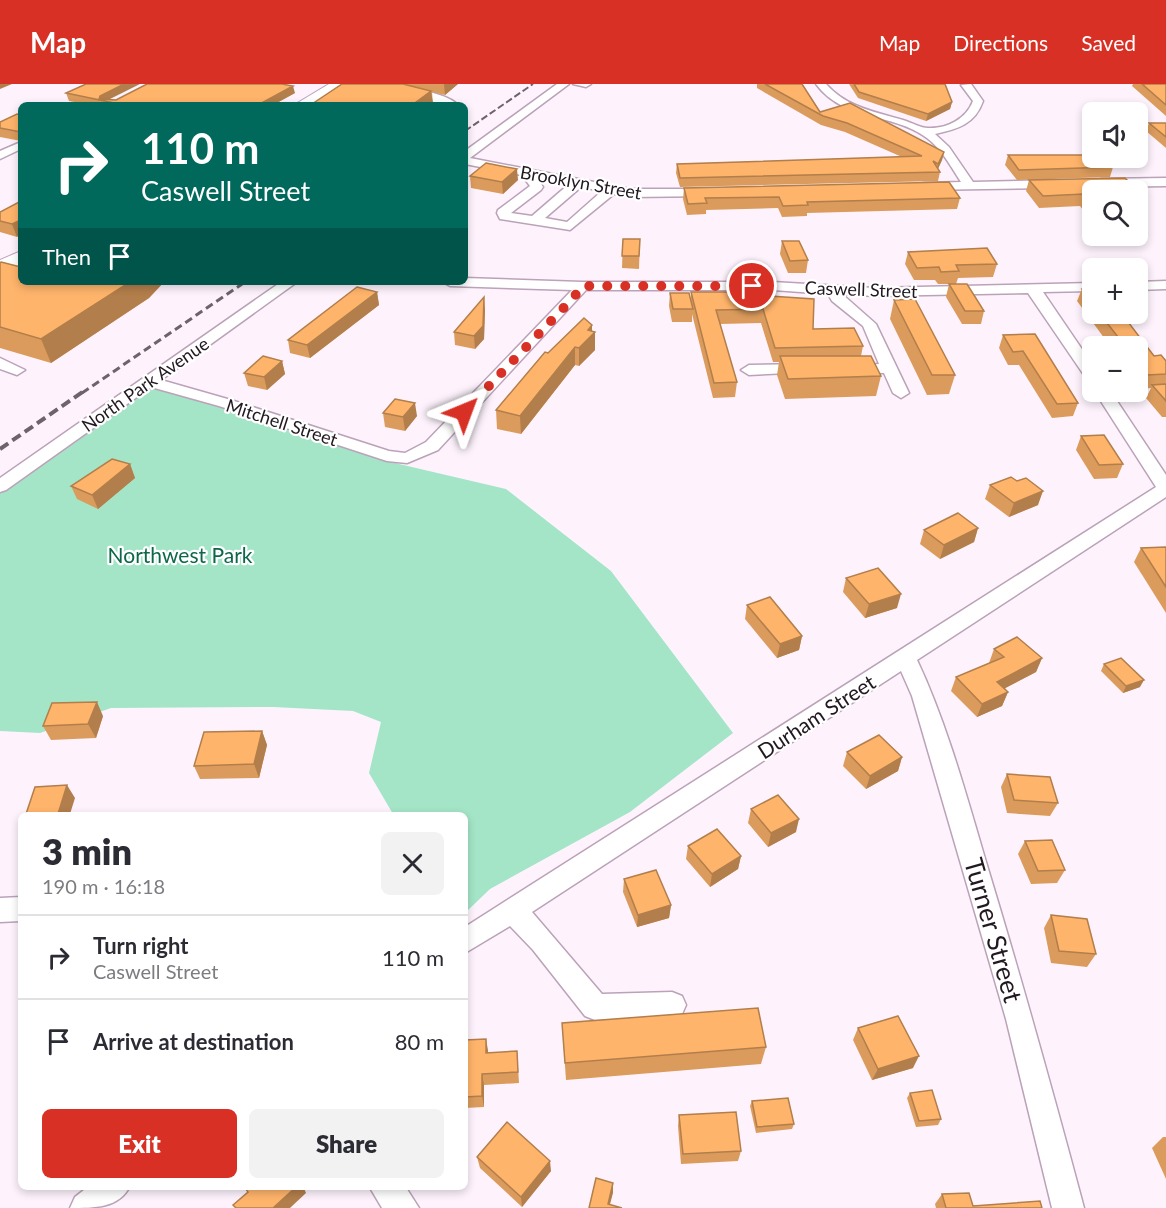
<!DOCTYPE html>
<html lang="en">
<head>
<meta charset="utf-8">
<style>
	:root { --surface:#fff; --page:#f2f2f3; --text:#2b2b33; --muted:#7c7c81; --line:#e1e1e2; --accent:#d93025 }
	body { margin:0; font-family:Lato,sans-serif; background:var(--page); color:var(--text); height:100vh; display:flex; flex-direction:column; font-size:22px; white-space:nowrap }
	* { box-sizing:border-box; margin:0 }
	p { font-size:20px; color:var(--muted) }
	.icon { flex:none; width:33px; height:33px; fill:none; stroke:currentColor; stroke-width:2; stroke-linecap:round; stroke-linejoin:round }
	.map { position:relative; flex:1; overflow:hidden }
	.details { position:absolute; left:18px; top:728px; width:450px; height:378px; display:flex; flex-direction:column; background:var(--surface); border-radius:9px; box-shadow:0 3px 9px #0003 }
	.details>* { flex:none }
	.guide { position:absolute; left:18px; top:18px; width:450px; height:183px; border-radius:9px; box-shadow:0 3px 9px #0003; background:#00695c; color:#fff; overflow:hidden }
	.tools { position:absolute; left:1082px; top:18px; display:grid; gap:12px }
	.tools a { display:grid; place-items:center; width:66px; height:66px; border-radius:9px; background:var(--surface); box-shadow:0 3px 9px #0003; font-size:30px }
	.pin { position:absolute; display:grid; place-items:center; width:51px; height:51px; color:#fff; margin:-26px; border:3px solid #fff; border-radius:50%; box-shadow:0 2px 6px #0007 }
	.me { position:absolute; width:66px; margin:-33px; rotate:44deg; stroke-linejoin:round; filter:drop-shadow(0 0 4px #0008) }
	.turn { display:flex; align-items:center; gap:21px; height:126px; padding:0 24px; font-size:27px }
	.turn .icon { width:78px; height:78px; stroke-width:2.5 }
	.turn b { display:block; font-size:42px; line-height:51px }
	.then { display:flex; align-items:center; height:57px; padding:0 24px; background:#0003; gap:12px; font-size:22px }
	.round { display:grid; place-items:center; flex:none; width:63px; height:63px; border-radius:9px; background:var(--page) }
	.summary { display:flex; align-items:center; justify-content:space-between; height:102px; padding:0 24px }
	h1 { font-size:36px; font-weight:800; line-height:45px }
	.primary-button { display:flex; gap:12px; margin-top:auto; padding:12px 24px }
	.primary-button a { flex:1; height:69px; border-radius:9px; background:var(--accent); color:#fff; font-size:24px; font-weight:800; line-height:69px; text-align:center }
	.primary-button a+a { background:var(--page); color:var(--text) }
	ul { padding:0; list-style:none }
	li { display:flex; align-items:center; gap:18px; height:84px; padding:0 24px; border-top:2px solid var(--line) }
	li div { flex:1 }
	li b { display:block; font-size:22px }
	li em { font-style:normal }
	header { display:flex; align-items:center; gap:36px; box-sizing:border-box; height:84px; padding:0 30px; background:var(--accent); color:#fff }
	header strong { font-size:28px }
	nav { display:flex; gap:33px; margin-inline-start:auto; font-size:21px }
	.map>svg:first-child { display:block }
	.green { fill:#a4e5c7 }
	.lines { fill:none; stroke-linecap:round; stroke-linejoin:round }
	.minor-casing { stroke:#bba2b9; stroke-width:3 }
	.highway-casing { stroke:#bba2b9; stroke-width:2 }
	.minor { fill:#fff; fill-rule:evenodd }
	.highway { fill:#fff; fill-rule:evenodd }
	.rail-far2 { stroke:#6c636b; stroke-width:2; stroke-dasharray:7 3; stroke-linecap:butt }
	.rail-far1 { stroke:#6c636b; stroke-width:3; stroke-dasharray:8 4.5; stroke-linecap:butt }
	.rail { stroke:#6c636b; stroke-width:4; stroke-dasharray:10 5; stroke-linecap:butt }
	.wall { fill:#db9b5c }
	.shaded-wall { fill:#b27e4b }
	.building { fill:#ffb46b; stroke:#b27e4b; stroke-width:1.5 }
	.route { stroke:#d93025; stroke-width:10; stroke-dasharray:0 18 }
	.labels { text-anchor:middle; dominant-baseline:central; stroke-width:4.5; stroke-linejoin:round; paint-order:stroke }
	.far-street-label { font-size:18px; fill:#211820; stroke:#fff }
	.park-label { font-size:21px; fill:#0d6749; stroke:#fff }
	.street-label { font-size:21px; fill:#211820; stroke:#fff }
	.near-street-label { font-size:26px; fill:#211820; stroke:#fff }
</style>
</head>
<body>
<header>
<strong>Map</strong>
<nav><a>Map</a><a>Directions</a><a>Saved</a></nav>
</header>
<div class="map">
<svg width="1166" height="1124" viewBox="0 0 1166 1124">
	<rect width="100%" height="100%" fill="#fef3fd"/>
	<polygon class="green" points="153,302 399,380 506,405 611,487 733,649 630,728 490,805 465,829 465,730 393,730 369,689 381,638 353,627 273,623 111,624 40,649 0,647 0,408"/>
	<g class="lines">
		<defs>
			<g id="minor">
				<path d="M360 0C382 0 443 5 458 21H446Z"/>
				<path d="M557 0H569L470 74 630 105H710L714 106V112L630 113 614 110 570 146 500 135 497 129 498 126 530 102 524 94 526 92 465 80V67ZM537 94 569 100 532 132 511 129 541 106 543 103ZM581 103 602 107 567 138 545 134Z"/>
				<polygon points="573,0 591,0 586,3"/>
				<path d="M816 0H826C847 24 877 28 906 37 912 39 921 44 928 44 947 45 966 35 973 17L961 1 971 0 983 17C975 40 958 45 935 50L949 63 973 98 1055 96 1061 100 1055 104 920 106V100L924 99 961 98C951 83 942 65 927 54 892 28 844 38 816 0Z"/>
				<polygon points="21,58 21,65 0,75 0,67"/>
				<polygon points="1166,94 1166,102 1101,103 1095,99 1101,95"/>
				<polygon points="465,194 582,198 773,198 874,204 1092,199 1092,207 1043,208 1092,280 1092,296 1086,294 1028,209 874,212 842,210 876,240 909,309 901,314 893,309 884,289 842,288 840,285 842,282 879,280 863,242 832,217 828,210 773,206 586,206 438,366 407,379 387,377 219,322 151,303 6,406 0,408 0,394 281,198 297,198 161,296 231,316 389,367 405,369 426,358 572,206 450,202 443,198 465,198"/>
				<polygon points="1166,197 1166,205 1137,206 1137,198"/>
				<polygon points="0,274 25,286 17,291 0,285"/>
				<polygon points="805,280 811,282 813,285 811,288 749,291 741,286 749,281"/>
				<path d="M1095 308H1111L1166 391V413L917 576C947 640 966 710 986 778 1021 893 1053 1008 1084 1124H1052L1006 935 912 612 901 587 532 828 602 910 672 908 682 912 686 921 682 930 672 934 595 936 585 932 533 866 510 842 465 869V843L1156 403Z"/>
				<polygon points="21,813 21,837 0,838 0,814"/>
				<path d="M89 1102H130C119 1124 95 1124 70 1124L75 1113Z"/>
				<polygon points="369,1102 405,1102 419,1124 382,1124"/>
			</g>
			<g id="highway">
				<polygon points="329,0 349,0 314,21 294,21"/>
				<polygon points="21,167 21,182 0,191 0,176"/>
			</g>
		</defs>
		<use href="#minor" class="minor-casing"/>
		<use href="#highway" class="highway-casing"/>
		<use href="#minor" class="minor"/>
		<use href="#highway" class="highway"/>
		<polyline class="rail-far2" points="465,47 533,0"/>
		<polyline class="rail-far1" points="82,309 245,198"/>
		<polyline class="rail" points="0,365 84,307"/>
	</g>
	<g class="wall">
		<polygon points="342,0 458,0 445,11 432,8 433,20 431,21 312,21 312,20"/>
		<polygon points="757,0 802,0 820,28 944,68 942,76 938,85 940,88 938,97 680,103 676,89 677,80 902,73 845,48 821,41 757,4"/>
		<polygon points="849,0 945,0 952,18 950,25 926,37 858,14"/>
		<polygon points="1133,0 1166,0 1166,32 1132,2"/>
		<polygon points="66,9 116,16 295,9 273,21 90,21 69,17"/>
		<polygon points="21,31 21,57 0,53 0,38"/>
		<polygon points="1149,39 1166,39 1166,64 1146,47"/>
		<polygon points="1008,71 1113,83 1110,93 1017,96 1005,81"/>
		<polygon points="470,92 518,96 503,110 471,104"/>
		<polygon points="1125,94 1144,113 1139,125 1137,125 1137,106 1092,106 1092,126 1083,126 1080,122 1039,124 1026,107 1029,96"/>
		<polygon points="684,104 960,114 957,125 807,129 807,132 782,133 778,124 706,126 706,130 687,131 683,115"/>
		<polygon points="21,117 17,153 0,148 0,128"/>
		<polygon points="623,155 640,155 639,185 622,184"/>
		<polygon points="782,157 808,176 806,189 788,189 780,170"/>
		<polygon points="908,168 997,180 993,193 958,194 956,200 938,200 935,196 914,196 905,180"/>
		<polygon points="0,179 21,198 164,198 149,214 51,279 0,264"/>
		<polygon points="949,200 984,227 981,240 962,240 946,213"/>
		<polygon points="1092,204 1092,230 1122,230 1154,272 1166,277 1166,333 1162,333 1146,314 1151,304 1142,305 1137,299 1137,262 1110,262 1077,217 1082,205"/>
		<polygon points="377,208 379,221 310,274 290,269 288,256"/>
		<polygon points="691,208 770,212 813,245 863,262 861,272 881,292 876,312 785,315 777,291 779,278 773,278 761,239 720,240 737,298 735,313 713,314 692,230 692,238 672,238 669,222 670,209 691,215"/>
		<polygon points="894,216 955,291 949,310 927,311 890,235"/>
		<polygon points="485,225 484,255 475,265 455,261 454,248"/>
		<polygon points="592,248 595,248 595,266 579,282 575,281 521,350 497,345 496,326 548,269"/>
		<polygon points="1035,250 1078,319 1073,332 1052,334 1019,281 1008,281 999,264 1003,251"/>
		<polygon points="282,277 285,290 267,306 248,302 244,289"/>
		<polygon points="383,329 417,332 405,347 385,343"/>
		<polygon points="1081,352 1123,380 1117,394 1094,395 1076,366"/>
		<polygon points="130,380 135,394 98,425 77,415 71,402"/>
		<polygon points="990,401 1038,421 1009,433 985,415"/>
		<polygon points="978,444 974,458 940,475 920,460 924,446"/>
		<polygon points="1166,463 1166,529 1134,478 1141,464"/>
		<polygon points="846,494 897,524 865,534 843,508"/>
		<polygon points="747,521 802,552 799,566 777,574 745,535"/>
		<polygon points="994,565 1042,574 1036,588 1005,604 1008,608 1002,622 977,633 951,607 956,593 989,579"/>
		<polygon points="1104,580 1140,603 1123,609 1101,587"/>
		<polygon points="103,632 96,654 51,656 43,642"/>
		<polygon points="262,647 267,661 259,694 200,695 194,682"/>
		<polygon points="847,668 902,673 898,687 866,705 843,682"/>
		<polygon points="1007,690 1058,719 1050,732 1007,729 1001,703"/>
		<polygon points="751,725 796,748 768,763 748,739"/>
		<polygon points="1025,757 1065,786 1057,799 1031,800 1018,770"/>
		<polygon points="688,762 741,772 738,785 710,803 686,775"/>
		<polygon points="624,795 671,821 669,834 637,843 623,808"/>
		<polygon points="1051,831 1096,870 1087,883 1051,879 1044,844"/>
		<polygon points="562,939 766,963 761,980 566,996"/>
		<polygon points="858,944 913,984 872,996 853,956"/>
		<polygon points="465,956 488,966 488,969 517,967 519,999 484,1001 484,1023 465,1024"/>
		<polygon points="910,1009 941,1035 938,1041 916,1043 907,1014"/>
		<polygon points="752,1017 794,1040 792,1045 756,1049 750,1022"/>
		<polygon points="679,1031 741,1067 738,1077 681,1080 678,1042"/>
		<polygon points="1163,1053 1166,1053 1166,1095 1152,1064"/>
		<polygon points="477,1073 551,1087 522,1123 480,1084"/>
		<polygon points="942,1110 973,1122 1042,1124 936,1124 935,1120"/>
	</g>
	<g class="shaded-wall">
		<polygon points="0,0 12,0 0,5"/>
		<polygon points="124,0 140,0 106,17 99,16 100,12"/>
		<polygon points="444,0 458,0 445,11"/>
		<polygon points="293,2 295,9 273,21 258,21"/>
		<polygon points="431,7 433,20 431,21 412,21"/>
		<polygon points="952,18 950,25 926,37 928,30"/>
		<polygon points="944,68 942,76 936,89 938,80"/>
		<polygon points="517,85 518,96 503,110 502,98"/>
		<polygon points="21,136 21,150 17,153 12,140"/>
		<polygon points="130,198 164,198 149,214 51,279 41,255"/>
		<polygon points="377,208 379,221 310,274 307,261"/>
		<polygon points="484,213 485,225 484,255 475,265 474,252"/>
		<polygon points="592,241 592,251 595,248 595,266 579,282 579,264 588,246"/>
		<polygon points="575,263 575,281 521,350 520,332"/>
		<polygon points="282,277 285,290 267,306 264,293"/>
		<polygon points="415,319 417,332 405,347 403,333"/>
		<polygon points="130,380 135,394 98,425 92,411"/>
		<polygon points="1043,407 1038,421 1009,433 1014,419"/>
		<polygon points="978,444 974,458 940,475 944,461"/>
		<polygon points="901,510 897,524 865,534 869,520"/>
		<polygon points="802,552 799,566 777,574 780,560"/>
		<polygon points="1042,574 1036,588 992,611 997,598"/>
		<polygon points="1144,596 1140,603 1123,609 1126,602"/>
		<polygon points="1008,608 1002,622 977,633 982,620"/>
		<polygon points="97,618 103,632 96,654 88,640"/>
		<polygon points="262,647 267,661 259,694 254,680"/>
		<polygon points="902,673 898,687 866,705 870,692"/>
		<polygon points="67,701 75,714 70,730 58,730"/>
		<polygon points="799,735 796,748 768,763 771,749"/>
		<polygon points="741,772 738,785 710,803 712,790"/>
		<polygon points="671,821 669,834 637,843 638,831"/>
		<polygon points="486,955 488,966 488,981 486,969"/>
		<polygon points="919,972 913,984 872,996 878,985"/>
		<polygon points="482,990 484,1001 484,1023 482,1012"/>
		<polygon points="550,1077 551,1087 522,1123 521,1113"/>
		<polygon points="613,1099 613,1109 609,1124 608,1120"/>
		<polygon points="297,1102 303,1102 306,1109 290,1124 273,1124"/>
	</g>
	<g class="building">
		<polygon points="86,0 124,0 100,12 99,15 116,16 147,0 282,0 293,2 258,21 161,21 150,19 147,21 124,21 66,9"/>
		<polygon points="342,0 403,0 431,7 412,21 318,21 312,20"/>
		<polygon points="765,0 802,0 820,28 850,19 944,68 938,80 933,77 940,88 680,94 677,80 922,72 847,39 823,32"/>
		<polygon points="854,0 945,0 952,18 928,30 859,8"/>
		<polygon points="1142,0 1166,0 1166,21"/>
		<polygon points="17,30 21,31 21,48 0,44 0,38"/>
		<polygon points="1149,39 1166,39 1166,53"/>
		<polygon points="1008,71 1092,71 1092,74 1104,74 1113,83 1019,86"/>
		<polygon points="486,79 517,85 502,98 470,92"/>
		<polygon points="1125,94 1144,113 1137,113 1137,106 1092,106 1092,114 1087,114 1084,110 1043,112 1029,96"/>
		<polygon points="949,98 960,114 807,118 808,121 783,122 779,113 705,114 707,119 688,120 684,104"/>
		<polygon points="21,117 21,136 12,140 0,137 0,128"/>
		<polygon points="623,155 640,155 639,172 622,172"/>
		<polygon points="782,157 799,157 808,176 790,177"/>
		<polygon points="987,164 997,180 956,181 959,187 941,188 939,183 917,184 908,168"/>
		<polygon points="1,178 21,183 21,198 130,198 41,255 0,243 0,179"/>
		<polygon points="949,200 967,200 984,227 965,227"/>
		<polygon points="357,203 377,208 307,261 288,256"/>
		<polygon points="1092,204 1092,218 1082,205"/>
		<polygon points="691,208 769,208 770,212 814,215 813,245 854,244 863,262 775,264 763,225 716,226 737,298 714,299"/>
		<polygon points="670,209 689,209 693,225 673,225"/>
		<polygon points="484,213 483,242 474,252 454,248"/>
		<polygon points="915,215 955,291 932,291 894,216"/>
		<polygon points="1100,230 1122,230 1154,272 1161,271 1166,277 1166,290 1147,291 1137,278 1137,262 1125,262"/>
		<polygon points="584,234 592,241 588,246 595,248 579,264 575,263 520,332 496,326 545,268 548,269"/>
		<polygon points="1035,250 1078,319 1057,320 1023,267 1013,268 1003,251"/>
		<polygon points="263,272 282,277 264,293 244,289"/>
		<polygon points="780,272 871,272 881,292 788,295"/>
		<polygon points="1166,300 1166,317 1152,301"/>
		<polygon points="395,315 415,319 403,333 383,329"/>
		<polygon points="1104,351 1123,380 1099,381 1081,352"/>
		<polygon points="112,375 130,380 92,411 71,402"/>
		<polygon points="1011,393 1017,397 1026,394 1043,407 1014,419 990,401"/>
		<polygon points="958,429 978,444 944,461 924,446"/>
		<polygon points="1166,463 1166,503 1141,464"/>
		<polygon points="878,484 901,510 869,520 846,494"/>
		<polygon points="770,513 802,552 780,560 747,521"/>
		<polygon points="1017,553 1042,574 997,598 1008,608 982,620 956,593 1004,573 994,565"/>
		<polygon points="1121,574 1144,596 1126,602 1104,580"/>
		<polygon points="97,618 88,640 43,642 52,619"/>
		<polygon points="262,647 254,680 194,682 204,648"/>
		<polygon points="879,651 902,673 870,692 847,668"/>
		<polygon points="1007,690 1050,693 1058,719 1014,716"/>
		<polygon points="67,701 58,730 26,730 35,703"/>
		<polygon points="778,711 799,735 771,749 751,725"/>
		<polygon points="717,745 741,772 712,790 688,762"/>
		<polygon points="1052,756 1065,786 1038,787 1025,757"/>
		<polygon points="656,786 671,821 638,831 624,795"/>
		<polygon points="1051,831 1087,835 1096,870 1059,867"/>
		<polygon points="758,924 766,963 565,979 562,939"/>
		<polygon points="898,932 919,972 878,985 858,944"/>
		<polygon points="486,955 486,969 517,967 518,988 482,990 482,1012 465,1013 465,956"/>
		<polygon points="932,1006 941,1035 919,1037 910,1009"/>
		<polygon points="788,1014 794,1040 757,1043 752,1017"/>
		<polygon points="736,1028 741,1067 683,1070 679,1031"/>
		<polygon points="507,1038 550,1077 521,1113 477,1073"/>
		<polygon points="596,1094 613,1099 608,1120 622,1124 589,1124"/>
		<polygon points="244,1102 297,1102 273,1124 236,1124 233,1121 248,1108"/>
		<polygon points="969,1109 973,1122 1040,1117 1042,1124 946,1124 942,1110"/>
	</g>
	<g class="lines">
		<polyline class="route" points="464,328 574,213 582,202 752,202"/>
	</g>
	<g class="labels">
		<g class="far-street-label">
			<text transform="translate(581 98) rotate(10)">Brooklyn Street</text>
			<text transform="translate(861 205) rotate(2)">Caswell Street</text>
			<text transform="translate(145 300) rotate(-35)">North Park Avenue</text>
			<text transform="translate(282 338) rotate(18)">Mitchell Street</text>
		</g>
		<g class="park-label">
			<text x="180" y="470">Northwest Park</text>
		</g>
		<g class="street-label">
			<text transform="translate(816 632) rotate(-33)">Durham Street</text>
		</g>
		<g class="near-street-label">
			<text transform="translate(994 846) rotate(74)">Turner Street</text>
		</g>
	</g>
</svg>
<div class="tools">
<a><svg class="icon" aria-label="sound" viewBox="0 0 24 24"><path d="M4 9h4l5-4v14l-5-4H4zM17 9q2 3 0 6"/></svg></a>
<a><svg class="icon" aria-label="search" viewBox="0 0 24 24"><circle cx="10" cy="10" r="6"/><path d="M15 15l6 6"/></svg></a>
<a>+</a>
<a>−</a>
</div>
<div class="pin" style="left:752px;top:202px;background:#d93025"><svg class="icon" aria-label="arrive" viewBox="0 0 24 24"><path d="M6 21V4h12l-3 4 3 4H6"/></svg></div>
<svg class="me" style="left:464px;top:328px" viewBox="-20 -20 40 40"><path d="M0-17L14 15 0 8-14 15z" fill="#d93025" stroke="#fff" stroke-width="4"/></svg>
<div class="guide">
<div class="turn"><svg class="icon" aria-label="right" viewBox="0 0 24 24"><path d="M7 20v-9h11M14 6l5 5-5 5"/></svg><div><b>110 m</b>Caswell Street</div></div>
<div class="then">Then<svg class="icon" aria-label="arrive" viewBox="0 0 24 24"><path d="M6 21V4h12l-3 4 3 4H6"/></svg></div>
</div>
<section class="details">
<div class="summary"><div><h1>3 min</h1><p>190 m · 16:18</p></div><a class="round"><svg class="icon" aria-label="close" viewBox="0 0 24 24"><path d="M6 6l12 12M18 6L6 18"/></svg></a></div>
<ul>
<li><svg class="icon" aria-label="right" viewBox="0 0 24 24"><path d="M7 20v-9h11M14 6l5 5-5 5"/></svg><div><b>Turn right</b><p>Caswell Street</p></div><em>110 m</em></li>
<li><svg class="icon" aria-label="arrive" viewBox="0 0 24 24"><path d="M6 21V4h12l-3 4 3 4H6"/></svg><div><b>Arrive at destination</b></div><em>80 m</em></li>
</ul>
<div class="primary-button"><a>Exit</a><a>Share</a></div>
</section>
</div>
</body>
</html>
